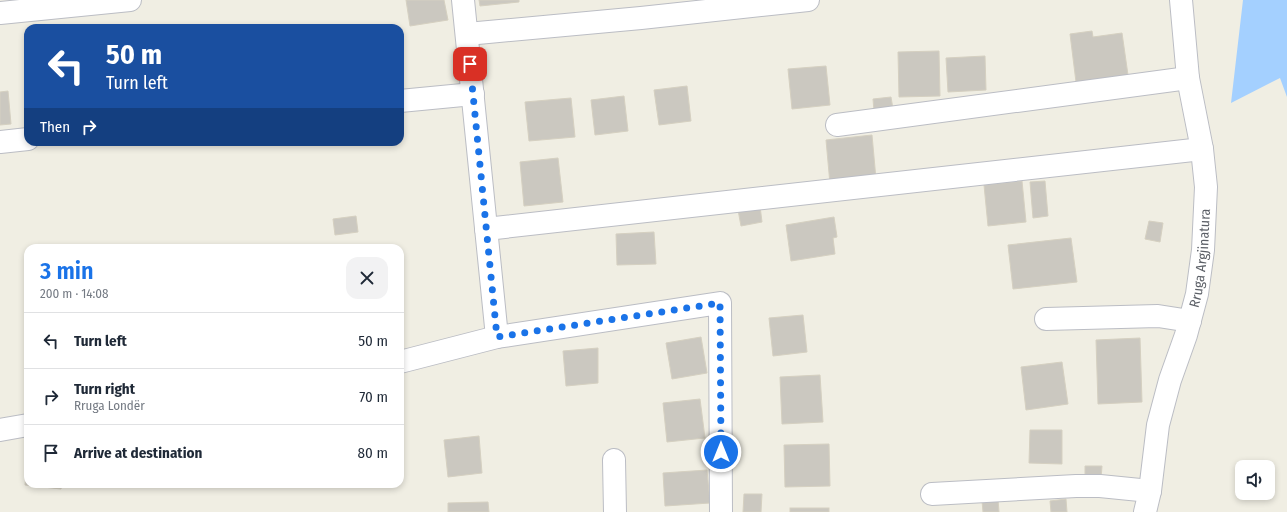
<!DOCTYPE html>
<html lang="en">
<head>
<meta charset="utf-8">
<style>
	:root { --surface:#fff; --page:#f2f2f3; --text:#1f2937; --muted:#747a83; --line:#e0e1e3; --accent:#1a73e8 }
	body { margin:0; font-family:"Fira Sans Condensed",sans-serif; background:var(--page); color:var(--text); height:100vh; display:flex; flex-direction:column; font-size:15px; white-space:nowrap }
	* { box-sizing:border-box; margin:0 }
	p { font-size:13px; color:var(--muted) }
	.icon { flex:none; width:22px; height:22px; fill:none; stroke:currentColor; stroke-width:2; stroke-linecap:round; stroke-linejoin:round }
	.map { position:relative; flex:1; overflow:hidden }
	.panel { position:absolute; left:24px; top:244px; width:380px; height:244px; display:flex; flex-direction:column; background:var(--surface); border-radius:12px; box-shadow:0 2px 6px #0003 }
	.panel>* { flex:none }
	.hud { position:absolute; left:24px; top:24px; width:380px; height:122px; border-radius:12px; box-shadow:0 2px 6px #0003; background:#1a4fa0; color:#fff; overflow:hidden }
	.fabs { position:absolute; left:1235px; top:460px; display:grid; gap:8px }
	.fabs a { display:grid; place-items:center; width:40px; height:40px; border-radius:8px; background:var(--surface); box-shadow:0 2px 6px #0003; font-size:20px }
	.pin { position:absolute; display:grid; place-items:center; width:34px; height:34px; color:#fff; margin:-17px; border-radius:8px; box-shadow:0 2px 6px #0006 }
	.me { position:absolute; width:44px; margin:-22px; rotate:0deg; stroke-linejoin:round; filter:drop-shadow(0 0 3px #0008) }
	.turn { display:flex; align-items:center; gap:14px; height:84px; padding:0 16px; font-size:18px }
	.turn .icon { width:52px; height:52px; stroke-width:2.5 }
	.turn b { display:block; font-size:28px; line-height:34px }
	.then { display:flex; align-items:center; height:38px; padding:0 16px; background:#0003; gap:8px; font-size:15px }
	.round { display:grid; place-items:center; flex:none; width:42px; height:42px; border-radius:12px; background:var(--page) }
	.overview { display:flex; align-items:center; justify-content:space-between; height:68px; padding:0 16px }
	h1 { font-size:24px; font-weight:600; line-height:30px; color:var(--accent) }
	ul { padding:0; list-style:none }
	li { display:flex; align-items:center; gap:12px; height:56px; padding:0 16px; border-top:1px solid var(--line) }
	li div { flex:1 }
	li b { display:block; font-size:15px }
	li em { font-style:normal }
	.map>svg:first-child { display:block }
	.water { fill:#a4d0ff }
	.building { fill:#cbc8c0; stroke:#d5d0c1 }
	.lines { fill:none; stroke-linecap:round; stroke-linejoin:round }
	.minor-casing { stroke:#bbbdc4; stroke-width:24 }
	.minor { stroke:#fff; stroke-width:22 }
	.route { stroke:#1a73e8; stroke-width:7; stroke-dasharray:0 12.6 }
	.labels { text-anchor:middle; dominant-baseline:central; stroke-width:3.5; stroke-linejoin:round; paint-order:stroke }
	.street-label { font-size:14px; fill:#5b5f66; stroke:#fff }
</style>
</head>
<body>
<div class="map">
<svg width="1287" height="512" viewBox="0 0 1287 512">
	<rect width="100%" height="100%" fill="#f0eee3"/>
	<polygon class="water" points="1243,0 1287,0 1287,97 1280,78 1231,103"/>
	<g class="building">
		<polygon points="406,0 444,0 448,20 410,26"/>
		<polygon points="479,0 519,0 519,2 480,6"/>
		<polygon points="1092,31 1093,37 1122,33 1128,75 1076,82 1070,34"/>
		<polygon points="939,51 940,96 899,97 898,52"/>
		<polygon points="985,56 986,90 948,92 946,58"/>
		<polygon points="826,66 830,105 792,109 788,69"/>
		<polygon points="687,86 691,121 659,125 654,90"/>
		<polygon points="8,91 11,124 0,125 0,92"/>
		<polygon points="624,96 628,131 595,135 591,100"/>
		<polygon points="891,97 893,109 874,111 873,99"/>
		<polygon points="571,98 575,137 529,141 525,102"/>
		<polygon points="872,135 876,179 830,184 826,140"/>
		<polygon points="558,158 563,202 524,206 520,162"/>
		<polygon points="1022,181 1026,222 988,226 984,185"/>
		<polygon points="1045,181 1048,216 1033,218 1030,182"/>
		<polygon points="760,206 762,222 741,226 738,210"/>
		<polygon points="356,216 358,232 335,235 333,219"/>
		<polygon points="834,217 837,237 833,238 835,254 791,261 786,225"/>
		<polygon points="1149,221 1163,223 1160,242 1145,239"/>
		<polygon points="654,232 656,264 617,265 616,234"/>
		<polygon points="1071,238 1077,282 1013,289 1008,245"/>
		<polygon points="803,315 807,352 773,356 769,318"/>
		<polygon points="701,337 707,373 672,379 666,343"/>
		<polygon points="1140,338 1142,402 1098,404 1096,340"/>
		<polygon points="598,348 598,383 566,386 563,351"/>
		<polygon points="1062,362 1068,404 1026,410 1021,367"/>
		<polygon points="820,375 823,422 782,424 780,377"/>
		<polygon points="700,399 705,438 667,442 663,403"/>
		<polygon points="1030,430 1062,430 1062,464 1029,463"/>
		<polygon points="479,436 482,473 448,477 444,440"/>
		<polygon points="829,444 830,486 785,487 784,445"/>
		<polygon points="28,453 28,484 62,484 61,489 25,485"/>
		<polygon points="1085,466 1102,466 1101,479 1085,479"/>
		<polygon points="707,470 710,503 665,506 663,473"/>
		<polygon points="744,494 762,494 761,512 743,512"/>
		<polygon points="998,499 999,512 983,512 982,501"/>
		<polygon points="1066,499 1067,512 1051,512 1050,501"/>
		<polygon points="488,502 489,512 448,512 448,503"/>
		<rect x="790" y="508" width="39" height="4"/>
	</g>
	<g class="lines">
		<defs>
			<g id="minor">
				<polyline points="463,0 497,337"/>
				<polyline points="0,13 130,0"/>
				<polyline points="467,34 641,18 808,0"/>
				<polyline points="400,101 473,94"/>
				<polyline points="837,125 1188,78"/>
				<polyline points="0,142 28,139"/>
				<polyline points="486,229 1202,149"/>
				<polyline points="1046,319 1158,316 1190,321"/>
				<polyline points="400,362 497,337 720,303 721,512"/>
				<polyline points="0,430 28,425"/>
				<polyline points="614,460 615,512"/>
				<polyline points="932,494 1076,486 1100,486 1150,491"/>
				<path id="s1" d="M1145 512 1150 491 1158 425 1170 380 1186 335 1197 294 1203 250 1206 187 1202 149 1188 78 1181 0"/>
			</g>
		</defs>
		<use href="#minor" class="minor-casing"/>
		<use href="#minor" class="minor"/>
	</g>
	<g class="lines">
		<polyline class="route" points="470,64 497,337 720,303 721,452"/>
	</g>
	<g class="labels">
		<g class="street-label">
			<text stroke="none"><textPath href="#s1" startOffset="261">Rruga Argjinatura</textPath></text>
		</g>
	</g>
</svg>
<div class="fabs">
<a><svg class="icon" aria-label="sound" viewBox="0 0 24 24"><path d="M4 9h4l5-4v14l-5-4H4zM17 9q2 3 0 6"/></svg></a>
</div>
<div class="pin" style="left:470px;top:64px;background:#d93025"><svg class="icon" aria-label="arrive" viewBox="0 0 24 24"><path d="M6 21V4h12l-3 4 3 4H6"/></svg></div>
<svg class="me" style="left:721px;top:452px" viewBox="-20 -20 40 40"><circle r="17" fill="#1a73e8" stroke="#fff" stroke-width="3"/><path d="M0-11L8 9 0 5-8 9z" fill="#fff"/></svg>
<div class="hud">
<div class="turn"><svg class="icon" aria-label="left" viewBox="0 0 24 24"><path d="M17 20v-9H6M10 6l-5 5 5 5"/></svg><div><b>50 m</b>Turn left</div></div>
<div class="then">Then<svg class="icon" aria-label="right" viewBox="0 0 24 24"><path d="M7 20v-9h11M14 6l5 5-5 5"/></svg></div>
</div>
<section class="panel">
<div class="overview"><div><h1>3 min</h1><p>200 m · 14:08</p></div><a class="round"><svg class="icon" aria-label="close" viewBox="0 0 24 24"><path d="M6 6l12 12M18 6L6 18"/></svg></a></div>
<ul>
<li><svg class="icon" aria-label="left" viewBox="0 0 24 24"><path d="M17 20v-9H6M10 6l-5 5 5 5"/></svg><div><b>Turn left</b></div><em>50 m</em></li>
<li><svg class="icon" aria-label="right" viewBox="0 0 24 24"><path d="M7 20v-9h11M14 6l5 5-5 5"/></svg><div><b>Turn right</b><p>Rruga Londër</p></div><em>70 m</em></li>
<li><svg class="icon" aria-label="arrive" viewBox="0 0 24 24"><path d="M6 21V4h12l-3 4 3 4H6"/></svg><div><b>Arrive at destination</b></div><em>80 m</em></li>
</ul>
</section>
</div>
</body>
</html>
